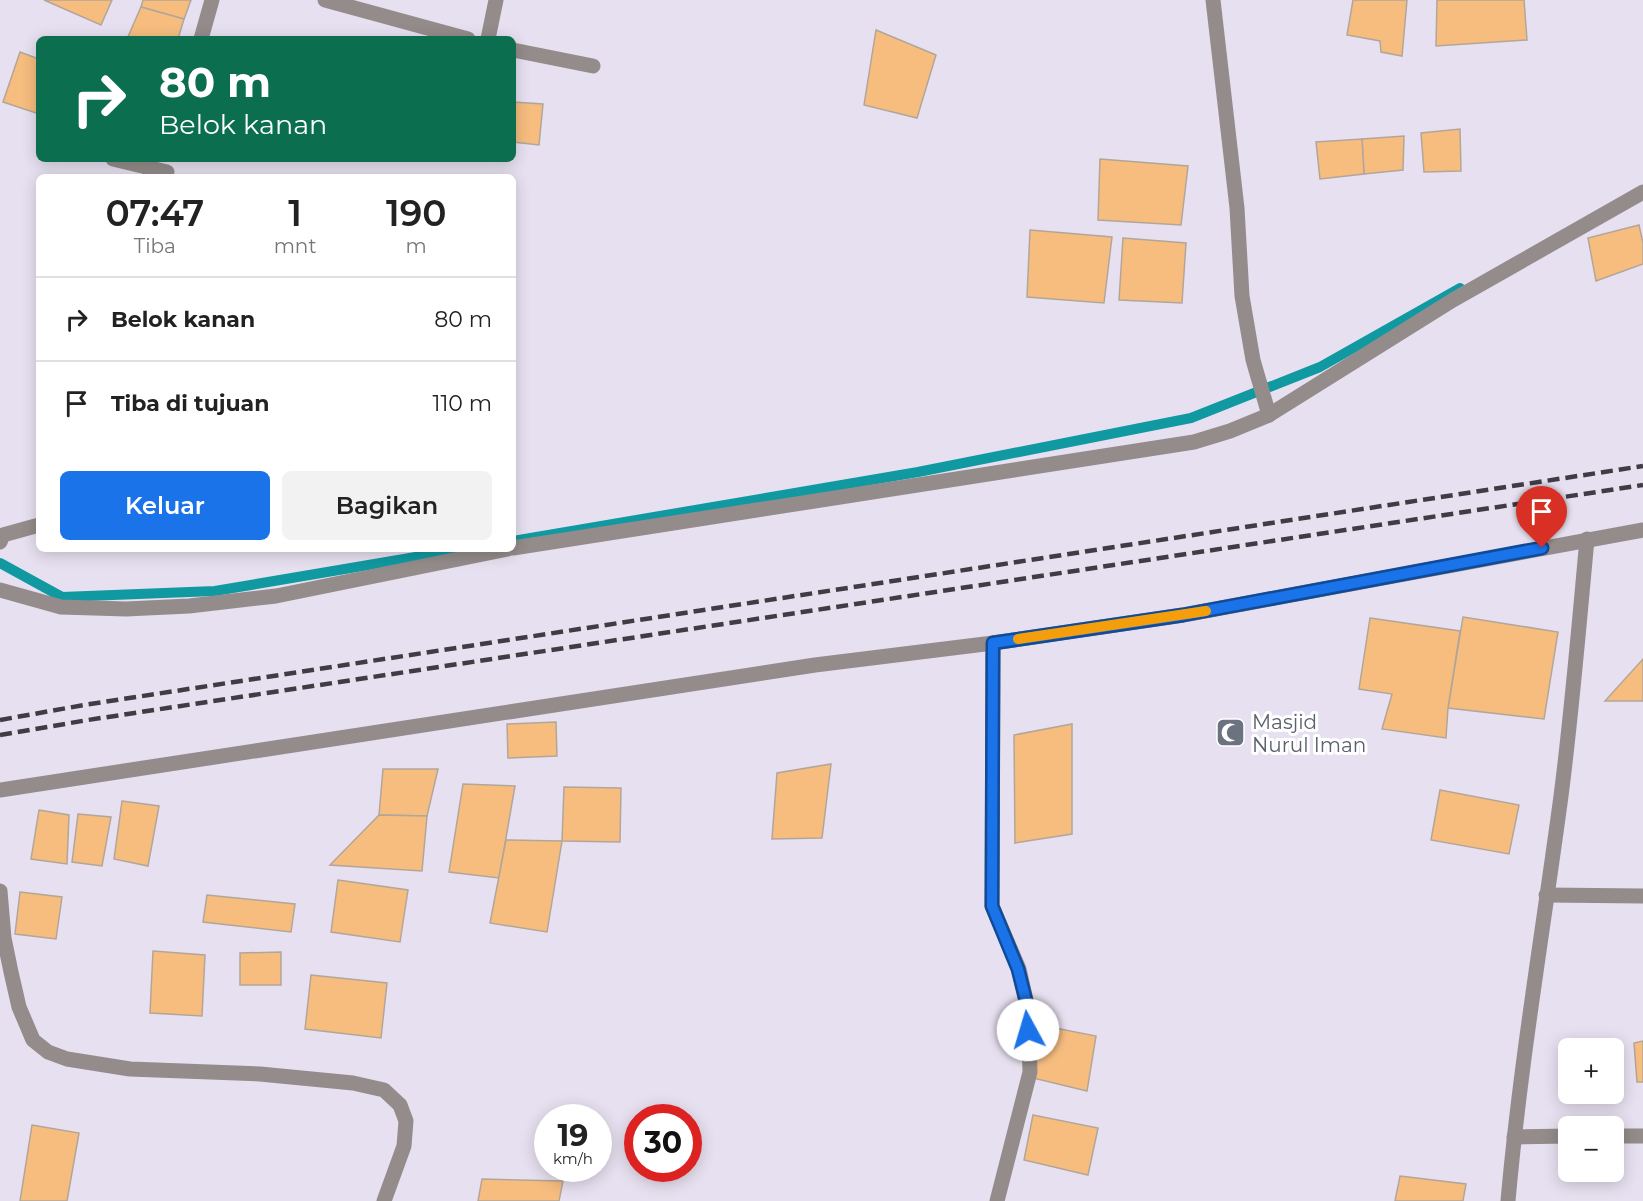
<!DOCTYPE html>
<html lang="id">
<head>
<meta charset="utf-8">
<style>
	:root { --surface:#fff; --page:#f2f2f2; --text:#222; --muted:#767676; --line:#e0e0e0; --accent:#1a73e8 }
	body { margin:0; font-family:Montserrat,sans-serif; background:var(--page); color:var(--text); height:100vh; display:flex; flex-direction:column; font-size:22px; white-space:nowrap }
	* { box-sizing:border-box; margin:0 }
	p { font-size:20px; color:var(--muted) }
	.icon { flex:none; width:33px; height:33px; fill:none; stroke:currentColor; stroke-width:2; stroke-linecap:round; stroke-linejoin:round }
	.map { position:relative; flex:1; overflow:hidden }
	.side { position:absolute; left:36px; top:174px; width:480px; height:378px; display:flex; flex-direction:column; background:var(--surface); border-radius:9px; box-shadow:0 3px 15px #0003 }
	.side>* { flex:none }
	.hud { position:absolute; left:36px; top:36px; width:480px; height:126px; border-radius:9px; box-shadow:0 3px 15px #0003; background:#0b6e4f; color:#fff; overflow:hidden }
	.controls { position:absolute; left:1558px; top:1038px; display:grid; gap:12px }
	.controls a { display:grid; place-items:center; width:66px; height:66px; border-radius:9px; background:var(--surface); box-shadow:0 3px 15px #0003; font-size:30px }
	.speed { position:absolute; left:534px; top:1104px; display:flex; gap:12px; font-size:30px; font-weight:700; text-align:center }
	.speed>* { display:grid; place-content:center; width:78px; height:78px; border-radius:50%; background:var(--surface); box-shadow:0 3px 15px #0003; line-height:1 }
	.speed small { font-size:15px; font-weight:400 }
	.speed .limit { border:9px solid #d22; background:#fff; color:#111 }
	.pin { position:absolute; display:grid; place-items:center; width:51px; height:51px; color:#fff; margin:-62px -26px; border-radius:50% 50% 50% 0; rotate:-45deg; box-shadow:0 0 6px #0007 }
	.pin .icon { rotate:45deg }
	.me { position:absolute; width:66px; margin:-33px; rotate:354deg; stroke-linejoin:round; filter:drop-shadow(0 0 4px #0008) }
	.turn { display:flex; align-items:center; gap:21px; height:126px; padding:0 24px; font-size:27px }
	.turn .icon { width:78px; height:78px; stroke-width:2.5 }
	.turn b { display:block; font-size:42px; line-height:51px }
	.eta { display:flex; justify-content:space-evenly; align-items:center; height:102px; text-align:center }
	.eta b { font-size:36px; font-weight:600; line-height:42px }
	.cta { display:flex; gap:12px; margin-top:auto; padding:12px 24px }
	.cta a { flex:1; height:69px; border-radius:9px; background:var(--accent); color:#fff; font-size:24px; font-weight:600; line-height:69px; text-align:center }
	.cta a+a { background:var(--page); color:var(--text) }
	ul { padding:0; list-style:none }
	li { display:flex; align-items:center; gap:18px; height:84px; padding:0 24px; border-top:2px solid var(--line) }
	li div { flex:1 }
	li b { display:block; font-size:22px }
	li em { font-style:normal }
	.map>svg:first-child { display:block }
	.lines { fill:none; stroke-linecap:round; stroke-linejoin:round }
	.stream { stroke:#1099a1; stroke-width:10 }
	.building { fill:#f7bd7f; stroke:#b2a69a; stroke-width:1.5 }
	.minor { stroke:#948c8b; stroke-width:15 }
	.rail { stroke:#3f3c43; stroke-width:4.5; stroke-dasharray:12 6; stroke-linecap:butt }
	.route-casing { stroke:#114b97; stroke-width:15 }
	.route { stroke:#1a73e8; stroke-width:10 }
	.slow { stroke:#f59e0b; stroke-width:10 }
	.labels { text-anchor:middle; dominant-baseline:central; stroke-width:6; stroke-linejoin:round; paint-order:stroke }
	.worship-label { font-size:20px; fill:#5b616d; stroke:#fff; text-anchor:start }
</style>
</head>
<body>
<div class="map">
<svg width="1643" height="1201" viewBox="0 0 1643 1201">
	<rect width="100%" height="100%" fill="#e7e0f0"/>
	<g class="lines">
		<g class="stream">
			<polyline points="513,541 918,472 1191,418 1320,367 1460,288"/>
			<polyline points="0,563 62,597 215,591 463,549"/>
		</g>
	</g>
	<g class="building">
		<polygon points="44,0 112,0 101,25"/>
		<polygon points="143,0 191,0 184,19 141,7"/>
		<polygon points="1353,0 1407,0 1402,56 1381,52 1380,41 1347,35"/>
		<polygon points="1437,0 1524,0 1527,40 1436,46"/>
		<polygon points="141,7 184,19 178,39 127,39"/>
		<polygon points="876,30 936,55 917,118 864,105"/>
		<polygon points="20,52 39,59 39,114 3,102"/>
		<polygon points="513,102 543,104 539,145 513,142"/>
		<polygon points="1460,129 1461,171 1424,172 1421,133"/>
		<polygon points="1404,136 1403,170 1364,174 1362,139"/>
		<polygon points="1362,139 1364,174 1320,179 1316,142"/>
		<polygon points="1100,159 1188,166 1181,225 1098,220"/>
		<polygon points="1639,225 1643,243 1643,264 1596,281 1588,238"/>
		<polygon points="1030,230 1112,237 1104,303 1027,297"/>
		<polygon points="1123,238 1186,243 1182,303 1119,300"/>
		<polygon points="1463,617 1558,632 1544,719 1448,708"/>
		<polygon points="1370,618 1460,631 1448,708 1446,738 1382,729 1392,694 1359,689"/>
		<polygon points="1643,659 1643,701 1605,701"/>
		<polygon points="556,722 557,756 508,758 507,724"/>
		<polygon points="1072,724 1072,834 1015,843 1014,735"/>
		<polygon points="831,764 822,838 772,839 777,773"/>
		<polygon points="383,769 438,769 427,816 379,815"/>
		<polygon points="463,784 515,786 499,878 449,872"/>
		<polygon points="564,787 621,788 620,842 562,841"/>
		<polygon points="1440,790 1519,805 1509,854 1431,840"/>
		<polygon points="122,801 159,806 148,866 114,859"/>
		<polygon points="39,810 69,815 67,864 31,859"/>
		<polygon points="78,814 111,817 102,866 72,862"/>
		<polygon points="379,815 427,816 422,871 330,865"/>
		<polygon points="506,840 562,841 547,932 490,923"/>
		<polygon points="338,880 408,890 400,942 331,932"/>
		<polygon points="20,892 62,897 56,939 15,934"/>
		<polygon points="207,895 295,904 291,932 203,922"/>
		<polygon points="153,951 205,955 202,1016 150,1013"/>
		<polygon points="281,952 281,985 240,985 240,953"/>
		<polygon points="311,975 387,983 381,1038 305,1029"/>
		<polygon points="1040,1025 1096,1036 1087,1091 1033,1078"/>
		<polygon points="1643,1041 1643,1082 1637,1082 1634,1043"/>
		<polygon points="1033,1115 1098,1128 1088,1175 1024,1160"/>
		<polygon points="32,1125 79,1133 67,1201 20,1201"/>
		<polygon points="1400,1176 1466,1184 1463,1201 1395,1201"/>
		<polygon points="482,1179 563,1181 559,1201 478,1201"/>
	</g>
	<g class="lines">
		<g class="minor">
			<polyline points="325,0 468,39"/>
			<polyline points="1213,0 1237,208 1242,296 1253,360 1269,415"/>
			<polyline points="201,39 212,0"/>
			<polyline points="488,39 496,0"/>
			<polyline points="513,50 593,66"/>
			<polyline points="113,159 167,172"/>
			<polyline points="0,542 3,535 39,525"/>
			<polyline points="513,548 1194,442 1230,431 1269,415 1453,300 1643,192"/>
			<polyline points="0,590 61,607 126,609 189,606 276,596 508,549"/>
			<polyline points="993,643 992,906 1019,969 1028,1009 1030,1072 997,1201"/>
			<polyline points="0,790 815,665 993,643 1183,615 1643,530"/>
			<polyline points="0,891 4,938 11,972 19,1007 33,1040 48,1052 67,1059 130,1069 260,1074 353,1083 384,1090 400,1105 406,1121 404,1146 384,1201"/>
			<polyline points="1546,895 1643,896"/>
			<polyline points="1614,1136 1643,1136"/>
			<polyline points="1514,1137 1569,1136"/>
			<path d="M1508 1201C1520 1065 1543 931 1561 796 1572 711 1579 625 1587 539"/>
		</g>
		<g class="rail">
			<polyline points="0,720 84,705 1643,466"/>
			<polyline points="0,735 88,720 1643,485"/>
		</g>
	</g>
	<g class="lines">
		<defs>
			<polyline id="route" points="1028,1030 1028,1009 1018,969 992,906 993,643 1183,615 1542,548"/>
		</defs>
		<use href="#route" class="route-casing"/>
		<use href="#route" class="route"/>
		<polyline class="slow" points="1018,639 1206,611"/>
	</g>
	<defs>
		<symbol id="mosque-square" viewBox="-11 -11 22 22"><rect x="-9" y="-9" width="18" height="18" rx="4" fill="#6b7280" stroke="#fff"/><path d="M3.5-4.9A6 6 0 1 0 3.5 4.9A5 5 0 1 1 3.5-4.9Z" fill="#fff"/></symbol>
	</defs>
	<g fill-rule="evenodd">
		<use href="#mosque-square" x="1214" y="716" width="33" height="33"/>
	</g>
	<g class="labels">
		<g class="worship-label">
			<text x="1252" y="722">Masjid<tspan x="1252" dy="23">Nurul Iman</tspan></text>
		</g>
	</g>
</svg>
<div class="controls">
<a>+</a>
<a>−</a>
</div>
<div class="speed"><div>19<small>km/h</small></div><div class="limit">30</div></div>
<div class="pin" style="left:1542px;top:548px;background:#d93025"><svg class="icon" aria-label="arrive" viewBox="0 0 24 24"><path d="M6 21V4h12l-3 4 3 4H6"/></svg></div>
<svg class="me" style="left:1028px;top:1030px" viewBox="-20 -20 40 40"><circle r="19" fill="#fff"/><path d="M0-13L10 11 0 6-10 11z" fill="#1a73e8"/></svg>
<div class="hud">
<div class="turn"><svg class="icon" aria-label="right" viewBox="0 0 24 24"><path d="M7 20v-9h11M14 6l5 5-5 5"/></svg><div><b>80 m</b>Belok kanan</div></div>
</div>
<section class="side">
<div class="eta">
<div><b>07:47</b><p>Tiba</p></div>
<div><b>1</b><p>mnt</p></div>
<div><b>190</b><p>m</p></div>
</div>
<ul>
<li><svg class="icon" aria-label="right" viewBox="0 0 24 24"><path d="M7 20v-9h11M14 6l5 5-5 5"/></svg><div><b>Belok kanan</b></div><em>80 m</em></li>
<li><svg class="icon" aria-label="arrive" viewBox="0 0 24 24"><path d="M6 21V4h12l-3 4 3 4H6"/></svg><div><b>Tiba di tujuan</b></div><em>110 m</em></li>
</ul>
<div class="cta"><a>Keluar</a><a>Bagikan</a></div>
</section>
</div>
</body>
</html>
